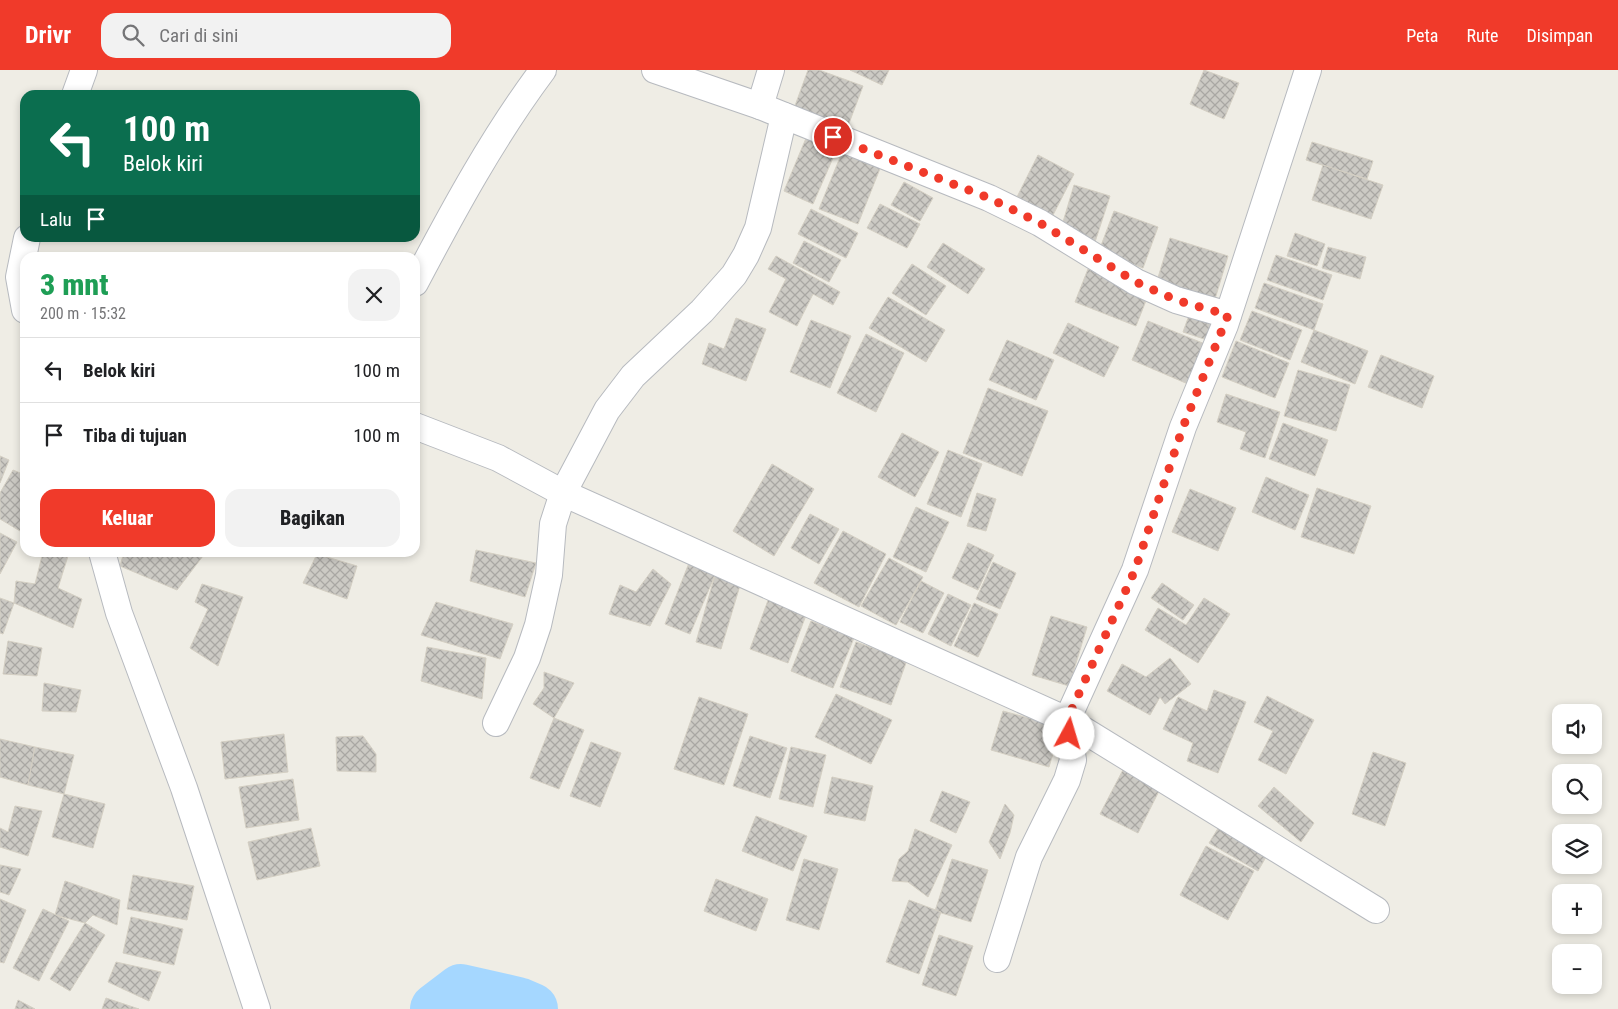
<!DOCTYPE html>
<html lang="id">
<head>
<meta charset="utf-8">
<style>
	:root { --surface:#fff; --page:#f2f2f2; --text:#202124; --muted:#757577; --line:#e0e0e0; --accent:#f03a2a }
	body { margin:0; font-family:"Roboto Condensed",sans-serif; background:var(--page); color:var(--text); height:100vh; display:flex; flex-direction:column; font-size:19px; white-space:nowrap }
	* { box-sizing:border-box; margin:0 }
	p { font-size:16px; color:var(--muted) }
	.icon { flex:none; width:28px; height:28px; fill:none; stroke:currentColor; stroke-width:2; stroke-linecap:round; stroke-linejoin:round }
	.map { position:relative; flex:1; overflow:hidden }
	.sheet { position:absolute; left:20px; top:182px; width:400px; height:305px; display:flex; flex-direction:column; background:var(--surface); border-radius:15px; box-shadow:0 2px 8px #0003 }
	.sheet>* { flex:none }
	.banner { position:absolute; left:20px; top:20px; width:400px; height:152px; border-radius:15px; box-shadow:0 2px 8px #0003; background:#0b6e4f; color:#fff; overflow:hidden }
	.controls { position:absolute; left:1552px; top:634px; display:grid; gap:10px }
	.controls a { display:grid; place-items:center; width:50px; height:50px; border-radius:10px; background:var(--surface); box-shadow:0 2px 8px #0003; font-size:25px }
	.pin { position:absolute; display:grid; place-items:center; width:42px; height:42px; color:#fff; margin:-21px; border:2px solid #fff; border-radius:50%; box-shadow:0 1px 5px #0007 }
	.me { position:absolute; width:55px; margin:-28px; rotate:6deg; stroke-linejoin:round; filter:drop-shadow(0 0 4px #0008) }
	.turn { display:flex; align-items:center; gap:18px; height:105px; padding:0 20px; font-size:22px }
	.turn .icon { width:65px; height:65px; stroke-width:2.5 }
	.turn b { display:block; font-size:35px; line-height:42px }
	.then { display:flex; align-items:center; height:48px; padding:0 20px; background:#0003; gap:10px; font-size:19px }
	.round { display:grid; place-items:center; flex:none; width:52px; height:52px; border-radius:15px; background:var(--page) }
	.overview { display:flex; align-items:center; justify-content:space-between; height:85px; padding:0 20px }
	h1 { font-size:30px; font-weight:800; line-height:38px; color:#1e9e55 }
	.button { display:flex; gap:10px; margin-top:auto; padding:10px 20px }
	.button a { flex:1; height:58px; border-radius:15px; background:var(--accent); color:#fff; font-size:20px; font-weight:800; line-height:58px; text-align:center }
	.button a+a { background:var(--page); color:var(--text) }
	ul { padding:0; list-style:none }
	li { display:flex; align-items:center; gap:15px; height:65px; padding:0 20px; border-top:1px solid var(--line) }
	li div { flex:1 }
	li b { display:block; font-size:19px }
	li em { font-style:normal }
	header { display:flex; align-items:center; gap:30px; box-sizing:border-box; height:70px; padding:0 25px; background:var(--accent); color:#fff }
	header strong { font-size:24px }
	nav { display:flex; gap:28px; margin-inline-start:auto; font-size:18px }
	.search { width:350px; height:45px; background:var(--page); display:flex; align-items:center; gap:12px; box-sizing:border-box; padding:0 18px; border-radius:15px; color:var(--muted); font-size:19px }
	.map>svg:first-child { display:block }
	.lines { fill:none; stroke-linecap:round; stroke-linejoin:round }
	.river { stroke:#a5d7ff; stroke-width:52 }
	.building { fill:url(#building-cross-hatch); stroke:#d4cfc3 }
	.minor-casing { stroke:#b7babf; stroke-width:28 }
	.minor { stroke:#fff; stroke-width:26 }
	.route { stroke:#f03a2a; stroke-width:9; stroke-dasharray:0 16.2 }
</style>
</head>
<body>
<header>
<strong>Drivr</strong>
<div class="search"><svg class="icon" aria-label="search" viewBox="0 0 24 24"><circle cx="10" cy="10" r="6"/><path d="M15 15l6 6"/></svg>Cari di sini</div>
<nav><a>Peta</a><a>Rute</a><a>Disimpan</a></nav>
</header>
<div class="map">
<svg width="1618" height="939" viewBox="0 0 1618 939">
	<defs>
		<pattern id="building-cross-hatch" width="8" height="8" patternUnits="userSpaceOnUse" patternTransform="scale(1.25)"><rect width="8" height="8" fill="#cccac4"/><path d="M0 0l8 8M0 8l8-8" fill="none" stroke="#a9a7a3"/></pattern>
	</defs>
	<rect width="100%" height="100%" fill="#efede5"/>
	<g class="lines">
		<polyline class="river" points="436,939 461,920 518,933 532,939"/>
	</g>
	<g class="building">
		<polygon points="808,0 819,0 863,16 845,64 792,44"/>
		<polygon points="850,0 889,0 882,15"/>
		<polygon points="1204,0 1239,13 1224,49 1190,34"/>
		<polygon points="809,61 839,74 813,134 784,121"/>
		<polygon points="1312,72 1373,91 1367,109 1306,90"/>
		<polygon points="843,80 881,96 858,154 819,139"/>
		<polygon points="1038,85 1074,104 1053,145 1017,127"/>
		<polygon points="1323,95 1383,115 1371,149 1312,130"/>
		<polygon points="904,112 933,128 920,151 891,135"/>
		<polygon points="1074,115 1110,126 1095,172 1060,162"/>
		<polygon points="880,134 920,154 907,178 867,158"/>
		<polygon points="811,139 858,163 846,188 798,164"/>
		<polygon points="1114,141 1158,157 1143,198 1099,181"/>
		<polygon points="1295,163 1325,174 1317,196 1287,186"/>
		<polygon points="1170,168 1228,186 1215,229 1157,211"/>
		<polygon points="804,171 841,190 829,212 793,193"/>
		<polygon points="943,173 985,199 968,224 927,197"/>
		<polygon points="1328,177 1366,187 1360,209 1322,198"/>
		<polygon points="1276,185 1332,205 1323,230 1267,210"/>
		<polygon points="776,186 840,222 833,235 813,224 797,256 769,242 786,209 768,199"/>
		<polygon points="912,194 946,216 926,245 892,223"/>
		<polygon points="1088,199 1149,223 1136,256 1075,232"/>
		<polygon points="1264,213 1323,234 1314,260 1255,238"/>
		<polygon points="888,227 945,260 926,292 869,258"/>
		<polygon points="1192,237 1222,247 1213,272 1183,262"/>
		<polygon points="1252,241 1302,260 1290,290 1240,270"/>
		<polygon points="736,248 766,259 746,311 702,294 709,273 724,279"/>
		<polygon points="811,250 851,266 830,318 790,302"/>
		<polygon points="1148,251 1205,274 1188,314 1132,290"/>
		<polygon points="1068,253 1119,277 1104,307 1053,283"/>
		<polygon points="1314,260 1368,281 1355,314 1301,292"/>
		<polygon points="866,264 904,283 876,342 837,323"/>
		<polygon points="1007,270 1054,290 1036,330 989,310"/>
		<polygon points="1236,271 1289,293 1275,328 1222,307"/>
		<polygon points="1381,285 1434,306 1422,338 1368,317"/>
		<polygon points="1298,300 1350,315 1336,361 1284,346"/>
		<polygon points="988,318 1048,341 1022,406 963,383"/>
		<polygon points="1226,324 1280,342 1265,388 1240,379 1246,362 1217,352"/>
		<polygon points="1283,353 1328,370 1315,406 1269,389"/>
		<polygon points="902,363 939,382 915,427 878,407"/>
		<polygon points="948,380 982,394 961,447 927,434"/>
		<polygon points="0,386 9,390 0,413"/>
		<polygon points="772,394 814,419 774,486 733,461"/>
		<polygon points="13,400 25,405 25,464 0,449 0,423"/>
		<polygon points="1266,407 1309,425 1295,460 1252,442"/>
		<polygon points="1317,418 1371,436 1354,484 1301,467"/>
		<polygon points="1190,419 1236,438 1218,481 1172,462"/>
		<polygon points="977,423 996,429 986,461 967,456"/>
		<polygon points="916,437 949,452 926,502 893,487"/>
		<polygon points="810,444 839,459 819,494 791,478"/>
		<polygon points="843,461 886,484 859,537 814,513"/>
		<polygon points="0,463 17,472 0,504"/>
		<polygon points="968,473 994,485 978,520 952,508"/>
		<polygon points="476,480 536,493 525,527 470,511"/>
		<polygon points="43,482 68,486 58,518 82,529 73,558 14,533 16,511 35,514"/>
		<polygon points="124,482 206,482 177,520 120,496"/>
		<polygon points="317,484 357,496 347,529 303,513"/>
		<polygon points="889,488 923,507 896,555 861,536"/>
		<polygon points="993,492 1016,503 1000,539 976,529"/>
		<polygon points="689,493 715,505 690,564 665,554"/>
		<polygon points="653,499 671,514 650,556 609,544 620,515 636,522"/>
		<polygon points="715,505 741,512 721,579 696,572"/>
		<polygon points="921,511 944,523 923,563 900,552"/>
		<polygon points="1162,513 1194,535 1183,550 1151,528"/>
		<polygon points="202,514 243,527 218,596 190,578 208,539 195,532"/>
		<polygon points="948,524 971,535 951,576 928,564"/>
		<polygon points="770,525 808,540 788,593 750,579"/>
		<polygon points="0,528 14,533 3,564 0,563"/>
		<polygon points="1204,528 1230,544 1198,593 1145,560 1158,538 1186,555"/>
		<polygon points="436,532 513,554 500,589 421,565"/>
		<polygon points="974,533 998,544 978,587 954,576"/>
		<polygon points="1051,546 1087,557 1069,616 1032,605"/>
		<polygon points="811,551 854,568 833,618 791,601"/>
		<polygon points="8,571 42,578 37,606 3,604"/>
		<polygon points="856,572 907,590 891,635 840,617"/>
		<polygon points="427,577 486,588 482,629 421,611"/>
		<polygon points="1170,588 1191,614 1165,634 1160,627 1150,645 1107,621 1122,594 1146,607"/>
		<polygon points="544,602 574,613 554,648 533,634 544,618"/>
		<polygon points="44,613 81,620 76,642 42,641"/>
		<polygon points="1214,620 1246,632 1218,703 1187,691 1193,673 1163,659 1178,627 1207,641"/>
		<polygon points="836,624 892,650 871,694 815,667"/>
		<polygon points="1267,626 1314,650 1286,704 1258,690 1273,661 1254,652"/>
		<polygon points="699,627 748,644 724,715 674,699"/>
		<polygon points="1003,641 1061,657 1049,697 991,680"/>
		<polygon points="554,648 584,660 559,719 530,708"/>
		<polygon points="284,664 288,702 225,709 221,672"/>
		<polygon points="363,666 376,684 376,702 337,701 336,667"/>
		<polygon points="750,666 787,678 770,728 733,716"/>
		<polygon points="0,669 35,677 28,715 0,707"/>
		<polygon points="591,672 621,683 600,737 570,726"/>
		<polygon points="35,677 74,685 64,724 28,715"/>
		<polygon points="791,677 826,685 813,737 779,729"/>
		<polygon points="1373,682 1406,693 1385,756 1352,744"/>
		<polygon points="1126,694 1163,713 1138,763 1100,744"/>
		<polygon points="832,707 873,716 865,751 824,743"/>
		<polygon points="293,709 299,750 246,758 239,717"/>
		<polygon points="1274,717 1314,753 1301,772 1258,736"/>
		<polygon points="942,721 970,732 956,763 930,751"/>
		<polygon points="64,724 105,734 93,778 52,767"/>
		<polygon points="1005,734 1014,745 1010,763 1000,789 989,772"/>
		<polygon points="15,736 42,741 28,786 0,777 0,758 8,762"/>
		<polygon points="1230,739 1278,766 1258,801 1209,773"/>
		<polygon points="756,746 807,766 793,801 742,781"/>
		<polygon points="311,758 320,796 257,810 248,772"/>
		<polygon points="915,759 952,775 928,827 908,812 892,811 899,789 908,781"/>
		<polygon points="1206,776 1254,801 1228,850 1180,825"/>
		<polygon points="804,789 838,799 819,860 786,850"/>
		<polygon points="952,789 988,800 971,852 935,841"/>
		<polygon points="0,795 21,799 9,825 0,822"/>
		<polygon points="133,805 194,816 187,850 127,839"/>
		<polygon points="716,809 768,829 756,861 704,841"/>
		<polygon points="65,811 120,830 117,855 93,845 85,853 55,845"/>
		<polygon points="0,829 26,840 4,893 0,892"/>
		<polygon points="909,830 941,842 919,904 886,892"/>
		<polygon points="43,839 69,851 39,911 13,898"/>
		<polygon points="131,847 183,859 174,895 123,883"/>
		<polygon points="85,853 105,865 70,921 50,909"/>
		<polygon points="939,865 973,876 956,926 922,915"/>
		<polygon points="116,892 161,902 149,931 108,912"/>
		<polygon points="106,928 139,939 102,939"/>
		<polygon points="18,930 35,939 15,939"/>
	</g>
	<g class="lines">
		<defs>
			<g id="minor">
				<polyline points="655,0 760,36 989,128 1040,153 1136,212 1176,230 1228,245"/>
				<polyline points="75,25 84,0"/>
				<polyline points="760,36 771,0"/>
				<path d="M415 213C454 139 493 67 543 0"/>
				<polyline points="25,240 19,207 27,168"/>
				<polyline points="415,356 498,388 563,423 1067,650 1135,500 1183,357 1225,255 1308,0"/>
				<polyline points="102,482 119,543 184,718 257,939"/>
				<polyline points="496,653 527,588 538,555 549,505 553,454 563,423 607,340 633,306 702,241 734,205 746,185 758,158 784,46"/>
				<polyline points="997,889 1029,787 1067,710 1073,690 1067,650 1376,840"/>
			</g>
		</defs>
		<use href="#minor" class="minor-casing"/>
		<use href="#minor" class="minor"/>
	</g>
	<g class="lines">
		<polyline class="route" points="833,67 989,128 1040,153 1136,212 1176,230 1228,245 1183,357 1135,500 1067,650 1069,664"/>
	</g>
</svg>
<div class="controls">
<a><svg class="icon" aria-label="sound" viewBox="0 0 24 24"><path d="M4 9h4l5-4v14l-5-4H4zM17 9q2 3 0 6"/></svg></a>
<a><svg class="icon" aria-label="search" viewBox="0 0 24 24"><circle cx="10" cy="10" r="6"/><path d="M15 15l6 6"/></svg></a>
<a><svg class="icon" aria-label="layers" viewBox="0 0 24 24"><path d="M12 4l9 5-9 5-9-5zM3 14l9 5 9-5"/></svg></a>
<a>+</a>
<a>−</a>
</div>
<div class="pin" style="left:833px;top:67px;background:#d93025"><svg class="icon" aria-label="arrive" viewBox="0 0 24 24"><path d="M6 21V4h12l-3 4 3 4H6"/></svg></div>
<svg class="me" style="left:1069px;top:664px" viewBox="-20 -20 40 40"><circle r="19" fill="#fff"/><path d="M0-13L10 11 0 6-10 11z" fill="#f03a2a"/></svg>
<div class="banner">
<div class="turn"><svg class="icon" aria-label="left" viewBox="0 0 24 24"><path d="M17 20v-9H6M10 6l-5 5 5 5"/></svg><div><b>100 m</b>Belok kiri</div></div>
<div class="then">Lalu<svg class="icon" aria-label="arrive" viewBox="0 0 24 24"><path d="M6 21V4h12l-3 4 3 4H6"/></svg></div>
</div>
<section class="sheet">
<div class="overview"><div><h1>3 mnt</h1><p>200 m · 15:32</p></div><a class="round"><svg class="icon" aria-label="close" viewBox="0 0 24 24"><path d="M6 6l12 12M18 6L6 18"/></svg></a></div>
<ul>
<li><svg class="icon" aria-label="left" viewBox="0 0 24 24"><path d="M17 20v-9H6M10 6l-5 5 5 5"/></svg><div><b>Belok kiri</b></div><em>100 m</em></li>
<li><svg class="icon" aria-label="arrive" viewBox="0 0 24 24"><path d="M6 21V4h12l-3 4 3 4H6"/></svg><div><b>Tiba di tujuan</b></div><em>100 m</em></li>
</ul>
<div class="button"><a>Keluar</a><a>Bagikan</a></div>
</section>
</div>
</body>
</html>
